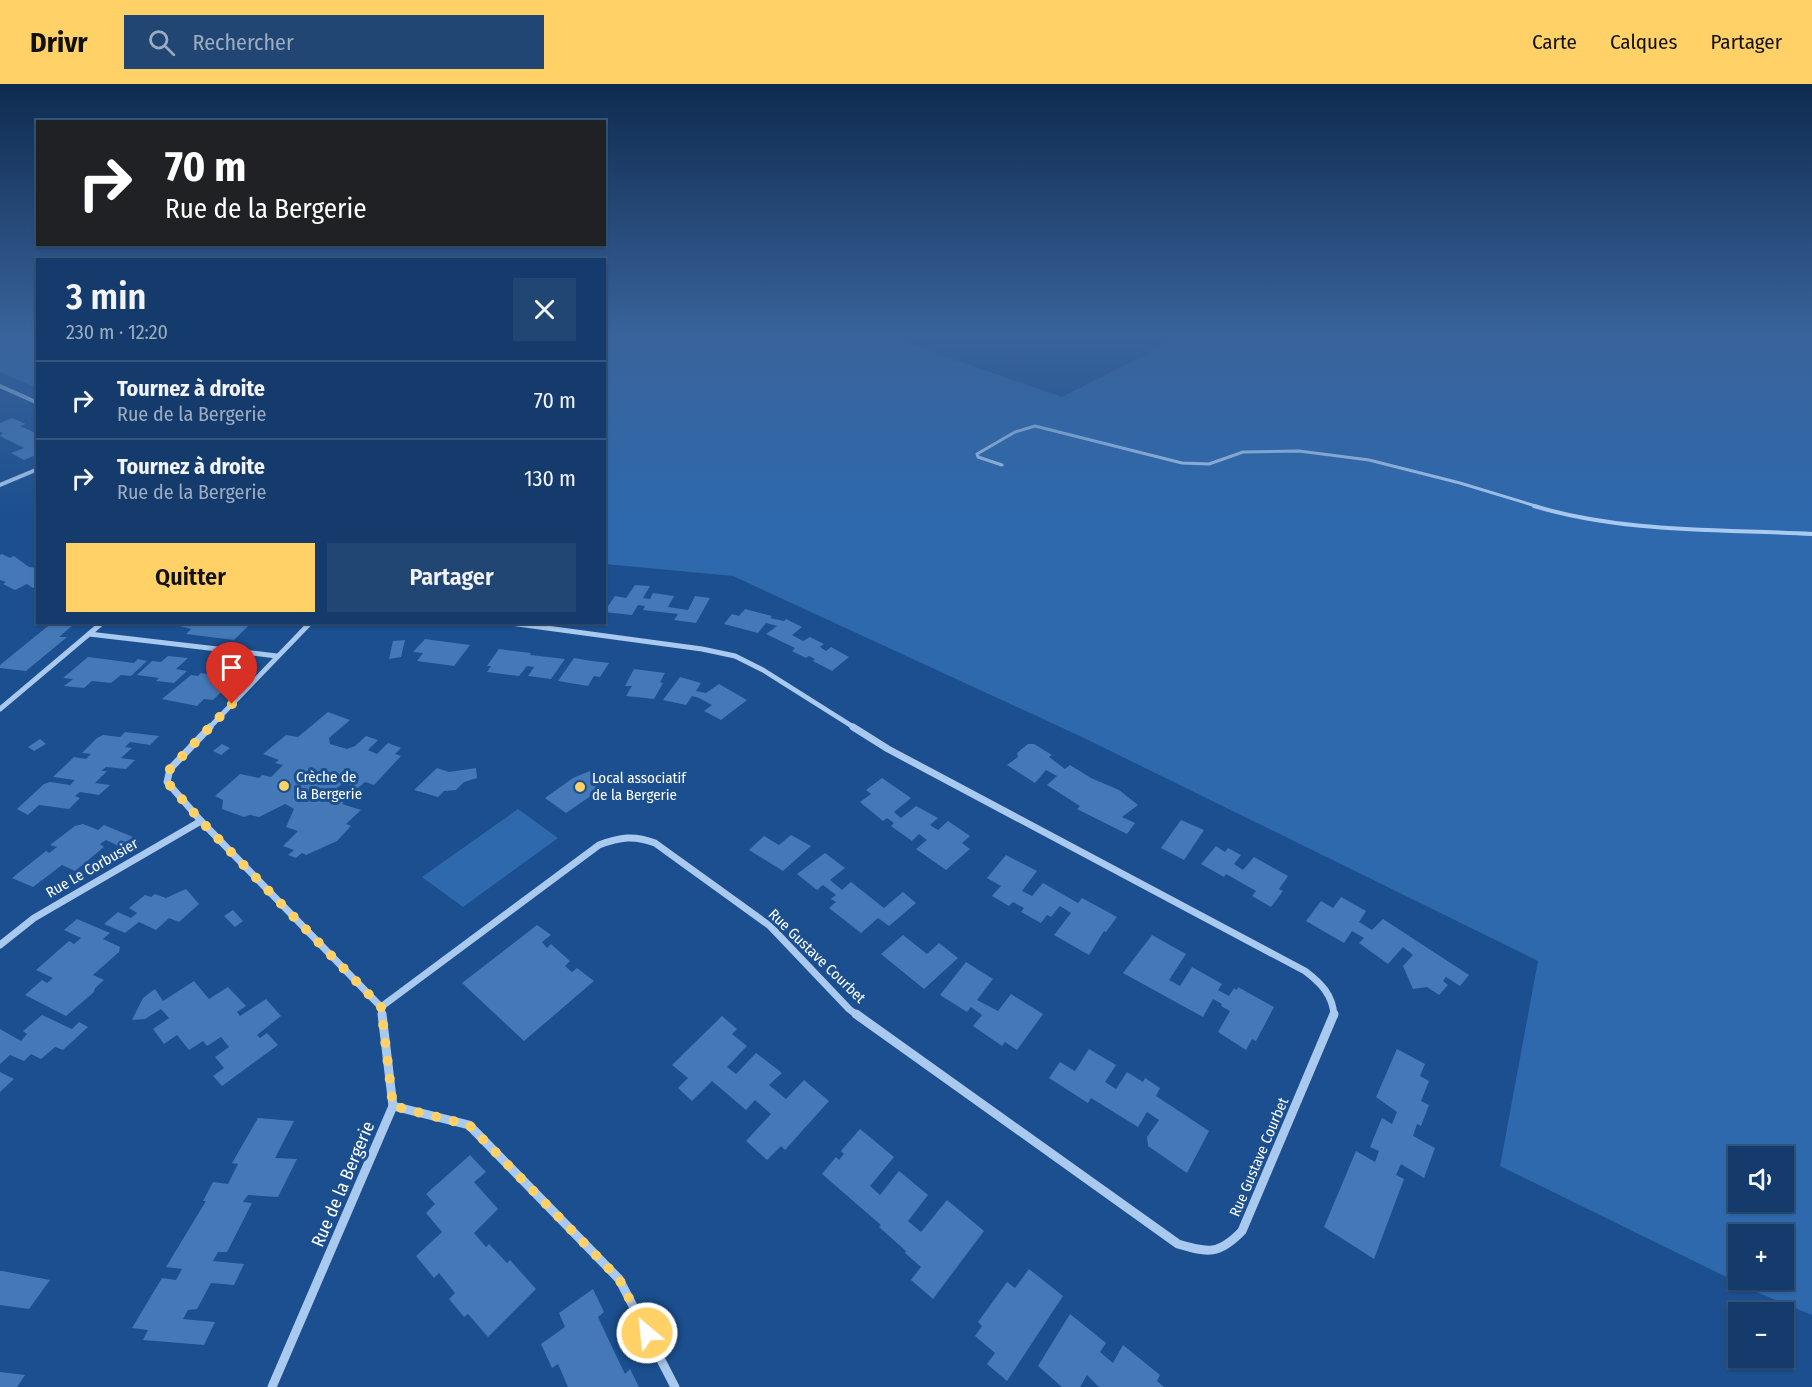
<!DOCTYPE html>
<html lang="fr">
<head>
<meta charset="utf-8">
<style>
	:root { --surface:#143b6b; --page:#214673; --text:#f1f3f6; --muted:#9dadc1; --line:#33557e; --accent:#ffd166 }
	body { margin:0; font-family:"Fira Sans Condensed",sans-serif; background:var(--page); color:var(--text); height:100vh; display:flex; flex-direction:column; font-size:22px; white-space:nowrap }
	* { box-sizing:border-box; margin:0 }
	p { font-size:20px; color:var(--muted) }
	.icon { flex:none; width:33px; height:33px; fill:none; stroke:currentColor; stroke-width:2; stroke-linecap:round; stroke-linejoin:round }
	.map { position:relative; flex:1; overflow:hidden }
	.sheet { position:absolute; left:36px; top:174px; width:570px; height:366px; display:flex; flex-direction:column; background:var(--surface); border-radius:0px; box-shadow:0 2px 4px #0004,0 0 0 2px var(--line) }
	.sheet>* { flex:none }
	.hud { position:absolute; left:36px; top:36px; width:570px; height:126px; border-radius:0px; box-shadow:0 2px 4px #0004,0 0 0 2px var(--line); background:#202124; color:#fff; overflow:hidden }
	.fabs { position:absolute; left:1728px; top:1062px; display:grid; gap:12px }
	.fabs a { display:grid; place-items:center; width:66px; height:66px; border-radius:0px; background:var(--surface); box-shadow:0 2px 4px #0004,0 0 0 2px var(--line); font-size:30px }
	.pin { position:absolute; display:grid; place-items:center; width:51px; height:51px; color:#fff; margin:-62px -26px; border-radius:50% 50% 50% 0; rotate:-45deg; box-shadow:0 0 6px #0007 }
	.pin .icon { rotate:45deg }
	.me { position:absolute; width:66px; margin:-33px; rotate:332deg; stroke-linejoin:round; filter:drop-shadow(0 0 4px #0008) }
	.turn { display:flex; align-items:center; gap:21px; height:126px; padding:0 30px; font-size:27px }
	.turn .icon { width:78px; height:78px; stroke-width:2.5 }
	.turn b { display:block; font-size:42px; line-height:51px }
	.round { display:grid; place-items:center; flex:none; width:63px; height:63px; border-radius:0px; background:var(--page) }
	.headline { display:flex; align-items:center; justify-content:space-between; height:102px; padding:0 30px }
	h1 { font-size:36px; font-weight:600; line-height:45px }
	.primary-button { display:flex; gap:12px; margin-top:auto; padding:12px 30px }
	.primary-button a { flex:1; height:69px; border-radius:0px; background:var(--accent); color:#111; font-size:24px; font-weight:600; line-height:69px; text-align:center }
	.primary-button a+a { background:var(--page); color:var(--text) }
	ul { padding:0; list-style:none }
	li { display:flex; align-items:center; gap:18px; height:78px; padding:0 30px; border-top:2px solid var(--line) }
	li div { flex:1 }
	li b { display:block; font-size:22px }
	li em { font-style:normal }
	header { display:flex; align-items:center; gap:36px; box-sizing:border-box; height:84px; padding:0 30px; background:var(--accent); color:#111 }
	header strong { font-size:28px }
	nav { display:flex; gap:33px; margin-inline-start:auto; font-size:21px }
	.search { width:420px; height:54px; background:var(--page); display:flex; align-items:center; gap:15px; box-sizing:border-box; padding:0 21px; border-radius:0px; color:var(--muted); font-size:22px }
	.map>svg:first-child { display:block }
	.green { fill:#2e69ad; fill-rule:evenodd }
	.building { fill:#4478b7 }
	.lines { fill:none; stroke-linecap:round; stroke-linejoin:round }
	.service-far1 { stroke:#a9c9ee; stroke-width:3 }
	.service { stroke:#a9c9ee; stroke-width:4 }
	.minor-far3 { stroke:#a9c9ee; stroke-width:4 }
	.minor-far2 { stroke:#a9c9ee; stroke-width:5 }
	.minor-far1 { stroke:#a9c9ee; stroke-width:7 }
	.minor { stroke:#a9c9ee; stroke-width:9 }
	.route { stroke:#ffd166; stroke-width:10; stroke-dasharray:0 18 }
	.poi-dot { fill:#ffd166; stroke:#1b4f8f; stroke-width:2 }
	.labels { text-anchor:middle; dominant-baseline:central; stroke-width:6; stroke-linejoin:round; paint-order:stroke }
	.poi-label { font-size:15px; fill:#fff; stroke:#1b4f8f; text-anchor:start }
	.street-label { font-size:15px; fill:#fff; stroke:#1b4f8f }
	.near-street-label { font-size:18px; fill:#fff; stroke:#1b4f8f }
</style>
</head>
<body>
<header>
<strong>Drivr</strong>
<div class="search"><svg class="icon" aria-label="search" viewBox="0 0 24 24"><circle cx="10" cy="10" r="6"/><path d="M15 15l6 6"/></svg>Rechercher</div>
<nav><a>Carte</a><a>Calques</a><a>Partager</a></nav>
</header>
<div class="map">
<svg width="1812" height="1303" viewBox="0 0 1812 1303">
	<rect width="100%" height="100%" fill="#1b4f8f"/>
	<g class="green">
		<polygon points="0,251 37,251 37,304 0,288"/>
		<path d="M604 251H883L1062 313 1184 251H1812V1231L1761 1210 1500 1082 1538 877 1082 653 733 492 605 480ZM1738 1072H1784V1118H1738ZM1738 1150H1784V1196H1738Z"/>
		<polygon points="518,725 558,754 463,823 422,793"/>
	</g>
	<g class="building">
		<polygon points="12,334 26,340 20,342 38,350 38,358 34,360 38,362 38,370 24,376 11,369 24,364 0,352 3,349 0,348 0,339"/>
		<polygon points="2,470 10,474 14,472 29,483 38,484 35,488 38,489 38,502 33,504 27,500 15,506 3,500 6,498 0,496 0,471"/>
		<polygon points="635,501 650,502 643,514 650,515 653,509 674,512 668,523 688,526 695,512 710,514 696,539 674,536 678,530 643,526 645,522 638,521 632,531 604,528 615,512 626,514"/>
		<polygon points="745,525 772,532 770,534 784,537 786,535 802,543 792,551 803,557 810,553 824,560 820,563 826,567 831,563 849,573 832,587 813,577 815,575 809,572 806,574 792,567 795,564 766,550 777,542 766,539 758,549 724,540 732,530 739,532"/>
		<polygon points="53,538 85,538 81,541 73,541 59,553 67,553 26,587 0,584 0,581"/>
		<polygon points="179,538 252,538 234,556 186,550 191,545 176,541"/>
		<polygon points="425,555 432,556 470,561 454,582 417,577 423,569 413,568"/>
		<polygon points="405,556 401,573 389,575 393,557"/>
		<polygon points="499,565 531,569 530,571 565,575 551,595 528,592 534,583 527,582 519,592 487,588 491,582 487,582"/>
		<polygon points="168,572 188,574 176,585 187,587 174,599 156,597 159,594 137,591 152,577 161,578"/>
		<polygon points="88,573 134,579 138,575 147,577 131,592 121,591 111,599 92,597 84,604 64,602 73,595 63,594"/>
		<polygon points="574,574 592,577 609,579 600,593 594,592 588,602 558,597"/>
		<polygon points="634,585 665,589 660,598 663,599 654,615 626,612 632,602 625,602"/>
		<polygon points="201,589 219,592 211,599 228,601 213,616 204,615 197,622 162,615 191,591 198,592"/>
		<polygon points="680,593 701,599 696,607 706,609 719,600 747,616 721,636 704,627 712,621 699,614 692,612 686,621 663,616"/>
		<polygon points="328,628 350,636 329,654 330,660 347,665 355,662 366,652 378,656 368,666 377,670 388,659 401,664 395,670 401,672 374,701 365,698 358,704 343,699 332,708 348,713 342,720 361,726 346,740 351,742 337,757 306,771 302,769 296,774 288,771 294,766 283,762 298,747 286,743 294,725 285,720 259,733 250,731 244,733 222,725 223,716 215,712 240,690 259,694 262,691 271,693 283,681 275,679 279,676 263,670 286,651 298,653"/>
		<polygon points="125,648 159,652 150,661 130,658 125,663 132,664 121,674 135,676 126,685 106,683 101,687 107,687 95,699 110,701 99,711 80,708 75,712 80,714 69,725 39,721 28,731 17,725 44,700 50,698 70,701 75,696 53,693 74,673 86,675 91,670 82,669 97,654 103,651 120,653"/>
		<polygon points="40,655 46,660 34,667 28,663"/>
		<polygon points="222,660 230,664 221,671 213,667"/>
		<polygon points="1028,660 1034,660 1052,671 1049,673 1065,685 1070,681 1091,694 1119,706 1138,721 1122,733 1135,739 1127,750 1077,725 1080,722 1047,701 1057,692 1046,686 1035,699 1007,681 1018,673 1017,669"/>
		<polygon points="437,684 449,688 476,684 477,694 464,698 456,706 444,707 438,713 414,706"/>
		<polygon points="590,687 603,697 595,709 566,729 545,714 573,694"/>
		<polygon points="882,694 911,714 894,728 901,734 916,722 938,734 930,741 938,746 948,737 970,752 962,759 970,765 946,786 916,765 927,756 919,750 912,757 891,742 894,739 887,734 883,737 860,718 871,710 866,706"/>
		<polygon points="1181,736 1204,746 1184,776 1161,764"/>
		<polygon points="83,740 98,746 104,741 133,753 121,763 106,756 100,760 104,763 75,787 62,781 33,803 12,794 46,767 49,769 57,763 50,761 75,742"/>
		<polygon points="791,751 811,762 783,787 749,766 764,752 779,761"/>
		<polygon points="1216,762 1225,768 1228,764 1241,771 1234,780 1243,786 1254,773 1288,792 1279,805 1283,807 1271,823 1252,812 1256,807 1226,790 1224,793 1201,780"/>
		<polygon points="825,769 845,784 830,796 842,806 851,798 884,824 903,808 916,819 889,842 878,834 861,849 829,824 836,818 831,815 836,811 823,801 817,806 797,790"/>
		<polygon points="1006,771 1037,787 1022,807 1032,812 1043,799 1078,819 1082,814 1117,833 1106,848 1104,847 1089,871 1054,851 1071,829 1060,822 1051,833 1047,831 1041,839 1021,828 1024,824 1013,818 1009,822 992,812 1001,802 987,794"/>
		<polygon points="186,805 199,820 179,838 169,834 156,846 139,838 125,849 104,840 118,828 131,834 137,829 129,824 145,811 151,813 155,810 166,814"/>
		<polygon points="1341,813 1366,827 1359,838 1372,846 1383,835 1469,891 1460,902 1446,893 1443,897 1448,901 1439,911 1427,903 1413,905 1403,882 1413,871 1403,863 1388,880 1359,859 1364,854 1352,847 1344,859 1306,837 1321,817 1333,824"/>
		<polygon points="233,826 243,837 235,843 224,832"/>
		<polygon points="77,835 110,849 103,855 120,863 119,868 93,891 104,896 95,904 94,908 66,932 25,911 42,896 47,899 53,894 36,886 69,857 74,860 81,854 64,846"/>
		<polygon points="537,841 551,851 542,858 547,864 551,860 570,877 565,882 572,888 577,884 594,897 524,957 462,899"/>
		<polygon points="903,851 927,870 939,859 958,874 924,905 881,870"/>
		<polygon points="1152,851 1186,870 1169,896 1180,902 1192,883 1222,900 1218,906 1229,912 1234,904 1237,906 1238,903 1274,923 1256,957 1252,955 1246,966 1218,948 1230,927 1221,922 1222,920 1213,915 1203,933 1123,889"/>
		<polygon points="966,878 993,895 977,916 998,927 1011,910 1043,930 1017,966 1005,958 1002,962 973,942 982,931 971,923 967,928 940,911"/>
		<polygon points="194,897 209,915 228,903 246,922 237,928 240,932 266,915 281,932 257,951 260,954 267,949 278,961 222,1002 213,992 224,984 215,973 229,963 221,953 207,962 203,957 189,966 177,951 164,960 153,945 169,934 161,925 145,935 132,936 143,914 155,905 163,917"/>
		<polygon points="42,931 72,945 79,938 88,943 63,966 55,963 41,975 31,970 24,977 10,971 0,980 0,945 21,957 27,950 23,947"/>
		<polygon points="722,932 737,945 732,950 747,962 727,983 736,990 756,969 782,989 769,1001 786,1015 804,996 829,1017 785,1066 781,1062 767,1076 746,1057 771,1030 755,1016 746,1026 712,997 692,1017 678,1004 688,994 672,981"/>
		<polygon points="1089,965 1116,981 1105,998 1116,1005 1127,988 1143,998 1145,994 1160,1004 1156,1012 1209,1047 1187,1089 1148,1062 1147,1053 1159,1036 1147,1028 1138,1043 1091,1014 1088,1019 1049,994 1060,978 1075,987"/>
		<polygon points="1397,965 1425,980 1420,992 1429,997 1421,1017 1429,1021 1421,1042 1417,1040 1413,1052 1435,1064 1424,1094 1401,1080 1396,1091 1404,1095 1374,1175 1324,1143 1356,1067 1375,1078 1379,1067 1370,1063 1382,1034 1392,1040 1397,1028 1376,1013"/>
		<polygon points="0,988 14,995 0,1008"/>
		<polygon points="258,1034 294,1037 275,1074 297,1075 278,1113 248,1111 243,1118 252,1119 227,1168 218,1168 213,1177 244,1180 234,1201 211,1199 197,1225 188,1226 183,1235 215,1238 204,1261 143,1256 148,1246 132,1244 162,1194 176,1196 182,1185 166,1183 206,1117 203,1117 213,1098 228,1100 238,1080 232,1079"/>
		<polygon points="860,1045 894,1073 870,1102 880,1111 899,1087 928,1111 908,1137 921,1148 947,1116 984,1147 933,1215 911,1196 921,1183 905,1169 906,1167 879,1143 881,1141 822,1090 836,1073 839,1076 844,1070 841,1067"/>
		<polygon points="470,1071 486,1088 474,1098 498,1125 474,1149 486,1163 489,1160 507,1179 510,1176 536,1205 488,1253 468,1230 464,1233 449,1215 455,1209 439,1189 434,1194 416,1172 442,1148 426,1129 435,1120 426,1110"/>
		<polygon points="1029,1185 1063,1212 1007,1297 987,1280 995,1269 975,1252 982,1242 978,1238 1007,1198 1015,1204"/>
		<polygon points="0,1187 2,1187 50,1196 29,1225 0,1221"/>
		<polygon points="593,1205 604,1228 598,1233 611,1261 625,1290 630,1285 639,1303 568,1303 558,1280 552,1284 541,1260 565,1243 559,1229"/>
		<polygon points="1070,1230 1106,1259 1100,1268 1113,1279 1123,1261 1160,1291 1157,1297 1164,1303 1099,1303 1087,1291 1080,1303 1062,1303 1038,1282"/>
		<polygon points="0,1288 25,1291 17,1303 0,1303"/>
	</g>
	<g class="lines">
		<polyline class="service-far1" points="1002,381 978,373 977,370 1015,348 1035,342 1182,379 1209,380 1243,368 1299,367 1369,376 1460,399 1539,423"/>
		<path class="service" d="M1534 422C1623 449 1720 445 1812 450"/>
		<g class="minor-far3">
			<polyline points="0,302 38,319"/>
			<polyline points="0,401 38,385"/>
		</g>
		<g class="minor-far2">
			<polyline points="502,538 702,565 735,572 763,586 855,644"/>
			<polyline points="89,550 103,538"/>
			<polyline points="0,625 89,550 277,572"/>
			<polyline points="209,644 311,538"/>
		</g>
		<g class="minor-far1">
			<polyline points="210,643 170,685 167,698 201,737 381,923 382,932"/>
			<path d="M853 643 888 665 1305 887C1321 899 1333 911 1334 932"/>
			<polyline points="0,861 34,834 201,737"/>
			<path d="M381 923 599 761C620 753 634 751 655 759L770 842 849 925 858 932"/>
		</g>
		<g class="minor">
			<path d="M856 930 1178 1160C1208 1169 1219 1171 1242 1147L1334 930"/>
			<polyline points="393,1022 469,1041 619,1195 675,1303"/>
			<polyline points="272,1303 393,1022 382,930"/>
		</g>
	</g>
	<linearGradient id="sky" x2="0" y2="1"><stop stop-color="#0f2b4f"/><stop offset="0.58" stop-color="#39639b"/><stop offset="1" stop-color="#39639b" stop-opacity="0"/></linearGradient>
	<rect width="1812" height="434" fill="url(#sky)"/>
	<g class="lines">
		<polyline class="route" points="232,620 170,685 167,698 201,737 381,923 393,1022 469,1041 619,1195 647,1249"/>
	</g>
	<g class="poi-dot">
		<circle cx="284" cy="702" r="6"/>
		<circle cx="580" cy="703" r="6"/>
	</g>
	<g class="labels">
		<g class="poi-label">
			<text x="296" y="693">Crèche de<tspan x="296" dy="17">la Bergerie</tspan></text>
			<text x="592" y="694">Local associatif<tspan x="592" dy="17">de la Bergerie</tspan></text>
		</g>
		<g class="street-label">
			<text transform="translate(92 784) rotate(-30)">Rue Le Corbusier</text>
			<text transform="translate(817 872) rotate(44)">Rue Gustave Courbet</text>
			<text transform="translate(1259 1073) rotate(-67)">Rue Gustave Courbet</text>
		</g>
		<g class="near-street-label">
			<text transform="translate(343 1100) rotate(-67)">Rue de la Bergerie</text>
		</g>
	</g>
</svg>
<div class="fabs">
<a><svg class="icon" aria-label="sound" viewBox="0 0 24 24"><path d="M4 9h4l5-4v14l-5-4H4zM17 9q2 3 0 6"/></svg></a>
<a>+</a>
<a>−</a>
</div>
<div class="pin" style="left:232px;top:620px;background:#d93025"><svg class="icon" aria-label="arrive" viewBox="0 0 24 24"><path d="M6 21V4h12l-3 4 3 4H6"/></svg></div>
<svg class="me" style="left:647px;top:1249px" viewBox="-20 -20 40 40"><circle r="17" fill="#ffd166" stroke="#fff" stroke-width="3"/><path d="M0-11L8 9 0 5-8 9z" fill="#fff"/></svg>
<div class="hud">
<div class="turn"><svg class="icon" aria-label="right" viewBox="0 0 24 24"><path d="M7 20v-9h11M14 6l5 5-5 5"/></svg><div><b>70 m</b>Rue de la Bergerie</div></div>
</div>
<section class="sheet">
<div class="headline"><div><h1>3 min</h1><p>230 m · 12:20</p></div><a class="round"><svg class="icon" aria-label="close" viewBox="0 0 24 24"><path d="M6 6l12 12M18 6L6 18"/></svg></a></div>
<ul>
<li><svg class="icon" aria-label="right" viewBox="0 0 24 24"><path d="M7 20v-9h11M14 6l5 5-5 5"/></svg><div><b>Tournez à droite</b><p>Rue de la Bergerie</p></div><em>70 m</em></li>
<li><svg class="icon" aria-label="right" viewBox="0 0 24 24"><path d="M7 20v-9h11M14 6l5 5-5 5"/></svg><div><b>Tournez à droite</b><p>Rue de la Bergerie</p></div><em>130 m</em></li>
</ul>
<div class="primary-button"><a>Quitter</a><a>Partager</a></div>
</section>
</div>
</body>
</html>
